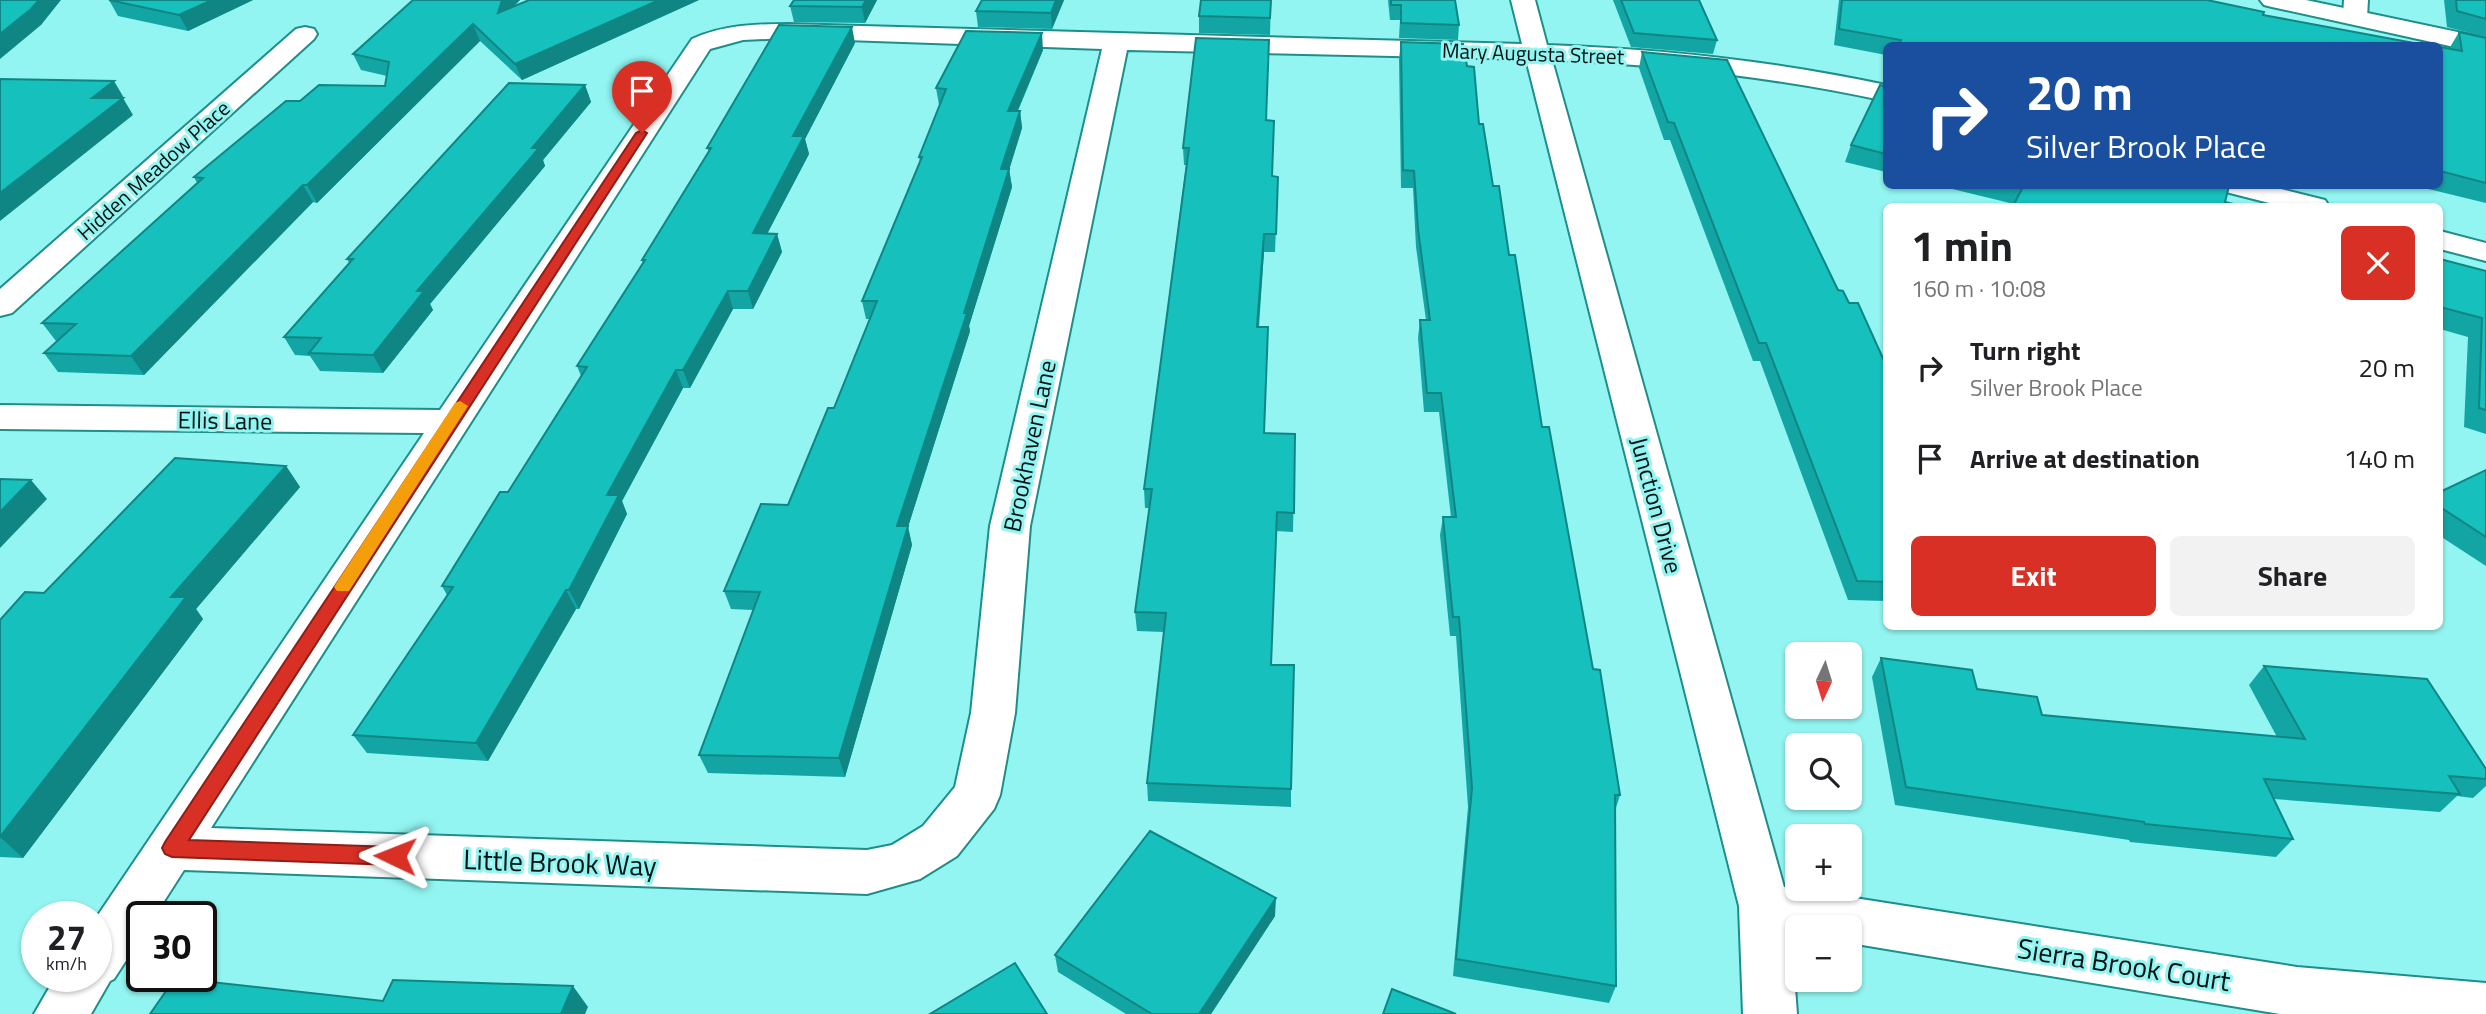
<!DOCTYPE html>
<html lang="en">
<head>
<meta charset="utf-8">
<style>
	:root { --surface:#fff; --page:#f2f2f2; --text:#202124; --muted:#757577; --accent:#d93025 }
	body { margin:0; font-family:"Titillium Web",sans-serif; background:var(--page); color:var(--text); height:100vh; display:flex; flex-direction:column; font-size:26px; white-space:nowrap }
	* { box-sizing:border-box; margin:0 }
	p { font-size:23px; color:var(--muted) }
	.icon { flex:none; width:38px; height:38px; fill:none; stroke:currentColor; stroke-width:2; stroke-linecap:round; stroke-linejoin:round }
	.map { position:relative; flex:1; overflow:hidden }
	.details { position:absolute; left:1883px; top:203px; width:560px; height:427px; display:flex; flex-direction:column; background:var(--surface); border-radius:10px; box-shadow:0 2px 5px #0004 }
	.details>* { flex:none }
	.top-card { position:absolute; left:1883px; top:42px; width:560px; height:147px; border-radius:10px; box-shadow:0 2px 5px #0004; background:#1a4fa0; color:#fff; overflow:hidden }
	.needle { width:46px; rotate:184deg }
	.buttons { position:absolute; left:1785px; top:642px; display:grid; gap:14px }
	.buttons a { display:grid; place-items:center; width:77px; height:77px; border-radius:10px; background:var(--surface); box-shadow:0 2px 5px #0004; font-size:35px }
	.speed { position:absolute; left:21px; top:901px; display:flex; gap:14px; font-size:35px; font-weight:700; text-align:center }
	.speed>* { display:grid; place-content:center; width:91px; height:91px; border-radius:50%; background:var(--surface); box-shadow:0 2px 5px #0004; line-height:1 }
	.speed small { font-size:18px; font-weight:400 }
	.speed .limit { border:4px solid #111; border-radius:10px; background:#fff; color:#111 }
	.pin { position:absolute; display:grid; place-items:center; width:60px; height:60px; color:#fff; margin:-72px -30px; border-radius:50% 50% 50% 0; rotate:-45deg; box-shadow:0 0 7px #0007 }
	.pin .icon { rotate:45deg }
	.me { position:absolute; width:77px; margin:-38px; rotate:272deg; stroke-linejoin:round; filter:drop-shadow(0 0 5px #0008) }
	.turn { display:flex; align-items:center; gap:24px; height:147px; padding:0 28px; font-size:32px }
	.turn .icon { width:91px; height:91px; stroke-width:2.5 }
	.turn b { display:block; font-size:49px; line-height:60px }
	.round { display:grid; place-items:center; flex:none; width:74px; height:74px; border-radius:10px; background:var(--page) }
	.head { display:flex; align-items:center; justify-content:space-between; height:119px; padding:0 28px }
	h1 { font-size:42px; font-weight:700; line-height:52px }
	.button { display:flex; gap:14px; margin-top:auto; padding:14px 28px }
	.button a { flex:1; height:80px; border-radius:10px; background:var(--accent); color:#fff; font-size:28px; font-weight:700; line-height:80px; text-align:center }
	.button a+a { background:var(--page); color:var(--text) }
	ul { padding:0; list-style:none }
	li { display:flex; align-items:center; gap:21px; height:91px; padding:0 28px }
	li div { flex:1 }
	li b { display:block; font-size:26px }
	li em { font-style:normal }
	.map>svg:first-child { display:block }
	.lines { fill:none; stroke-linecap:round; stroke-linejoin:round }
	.minor-casing { stroke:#1e8e8b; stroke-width:4 }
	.tertiary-casing { stroke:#1e8e8b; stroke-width:4 }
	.minor { fill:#fff; fill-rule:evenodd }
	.tertiary { fill:#fff; fill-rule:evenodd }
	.wall { fill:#13a5a3 }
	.shaded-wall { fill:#0f8684 }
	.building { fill:#16c0bd; stroke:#0f8684; stroke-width:2 }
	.route { fill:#d93025; stroke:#8d1f18; stroke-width:2 }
	.slow { fill:#f59e0b }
	.labels { text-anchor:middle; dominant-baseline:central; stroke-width:6; stroke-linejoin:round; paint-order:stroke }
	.far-street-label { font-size:21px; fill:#001212; stroke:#92f5f1 }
	.street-label { font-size:24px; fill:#001212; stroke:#92f5f1 }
	.near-street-label { font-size:28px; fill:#001212; stroke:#92f5f1 }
</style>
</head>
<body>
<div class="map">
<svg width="2486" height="1014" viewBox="0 0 2486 1014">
	<rect width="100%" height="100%" fill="#92f5f1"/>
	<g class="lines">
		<defs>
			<g id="minor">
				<path d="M1511 0H1535L1547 45C1662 49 1774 61 1886 85V101C1775 77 1665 65 1552 60L1784 887 2297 967 2486 983V1014H2280L1850 943V928H1797V934L1791 933 1797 1014H1743L1739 906 1526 59 1127 50 1030 526 1015 713 1000 795 994 809 957 856 920 879 867 894 184 870 154 917H142V936L114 979 110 981 91 1014H34L56 976H96V918L424 433 0 429V405L440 410 692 39C723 25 755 24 788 24L1522 44ZM788 38 1102 49 990 526 971 713 955 787 923 826 892 845 867 850 211 828 710 49 743 40Z"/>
				<polygon points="2344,0 2368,0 2367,17 2364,22 2355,24 2346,22 2343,17"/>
				<polygon points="305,27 314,29 317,34 314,39 12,313 0,316 0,289 296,29"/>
				<polygon points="2221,186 2269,186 2325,200 2329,206 2281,206 2226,192"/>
				<polygon points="2440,231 2486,243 2486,261 2440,249"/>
			</g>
			<polygon id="tertiary" points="2260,0 2306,0 2486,38 2486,54 2272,7 2264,5"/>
		</defs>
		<use href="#minor" class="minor-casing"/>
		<use href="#tertiary" class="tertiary-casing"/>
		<use href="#minor" class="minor"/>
		<use href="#tertiary" class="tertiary"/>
	</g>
	<g class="wall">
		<polygon points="109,0 253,0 188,31 118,16"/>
		<polygon points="413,0 520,0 514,6 529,0 699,0 522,80 480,41 317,203 313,202 144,375 58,372 44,353 57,342 56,341 42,323 197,183 194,177 385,86 387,76 361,70 353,54"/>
		<polygon points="794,0 877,0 865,23 794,22 790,6"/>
		<polygon points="982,0 1064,0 1052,29 978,27 976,11"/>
		<polygon points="1271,0 1270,35 1199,33 1199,16"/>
		<polygon points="1388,0 1455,0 1459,25 1458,40 1399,38 1400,20 1390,20"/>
		<polygon points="1613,0 1699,0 1717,40 1713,54 1631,47"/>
		<polygon points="1839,0 2207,0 2263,15 2430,46 1886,46 1886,55 1834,45"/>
		<polygon points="2444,0 2486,0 2486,37 2447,27"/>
		<polygon points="2459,32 2486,38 2486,203 2416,186 2440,186 2440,47 2449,49"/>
		<polygon points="1401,42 1479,124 1509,255 1542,427 1620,795 1615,811 1616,986 1609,1003 1453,976 1468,807 1456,636 1450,636 1440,535 1443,517 1451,517 1439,412 1424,412 1418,338 1420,320 1426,320 1416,247 1413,188 1401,188 1399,59"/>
		<polygon points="855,43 805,139 809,154 767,234 777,234 782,252 753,309 733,309 690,388 683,388 622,501 627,514 579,609 576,609 488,761 367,753 353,735 447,595 442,586 508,492 581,376 577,366 643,264 642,260 709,152 707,148"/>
		<polygon points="1043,50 1018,111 1020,111 1022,128 1009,169 1012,187 969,326 970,331 908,527 912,545 845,777 708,773 699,755 753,610 731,609 724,591 788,505 834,408 870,319 866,319 862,301 920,162 919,157 940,105 939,105 936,88"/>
		<polygon points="1642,52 1849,303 1886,365 1886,601 1848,600 1760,361 1753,361 1670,140 1664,140 1639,68"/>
		<polygon points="1886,73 1886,84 1884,82"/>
		<polygon points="585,85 591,102 543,160 545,166 430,304 433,310 383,373 320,371 310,356 295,355 284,337 349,263 347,259"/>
		<polygon points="1886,86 1886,172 1845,162 1851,145"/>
		<polygon points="1266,120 1274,138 1272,176 1278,177 1275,252 1264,252 1259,327 1265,433 1295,434 1293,532 1276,531 1271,665 1291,789 1291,807 1148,801 1147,783 1164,632 1137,631 1135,612 1149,508 1145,508 1144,489 1186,165 1184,165 1183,148"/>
		<polygon points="1940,186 2229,186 2014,204"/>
		<polygon points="2440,259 2486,271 2486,434 2464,427 2468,337 2440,329"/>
		<polygon points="286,466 300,487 196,609 203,619 23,858 0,857 0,620 44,593"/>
		<polygon points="2486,471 2486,566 2440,536 2440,492"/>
		<polygon points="1881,658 1977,689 2042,715 2277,737 2249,685 2264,666 2486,769 2486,786 2473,798 2457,796 2440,812 2274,799 2293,839 2276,857 2130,842 2129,840 1895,805 1872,677"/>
		<polygon points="1275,916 1211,1014 1126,1014 1058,972 1055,955"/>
	</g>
	<g class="shaded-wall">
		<polygon points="39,0 61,0 41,25 0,59 0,34"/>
		<polygon points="212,0 253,0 188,31 179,15"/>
		<polygon points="502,0 520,0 510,10 498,13"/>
		<polygon points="659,0 699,0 522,80 515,64"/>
		<polygon points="866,0 877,0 865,23 862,7"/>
		<polygon points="1056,0 1064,0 1052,29 1051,13"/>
		<polygon points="473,24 480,41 317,203 307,185"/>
		<polygon points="852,27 855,43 805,139 809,154 758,251 753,233 793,136"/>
		<polygon points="1042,33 1043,50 1010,128 1008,111"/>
		<polygon points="114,81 124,98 118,102 123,98 133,115 0,221 0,193 92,98"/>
		<polygon points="585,85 591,102 543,160 545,166 430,304 433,310 383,373 373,355 417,291 532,148"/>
		<polygon points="1020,111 1022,128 1004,187 1001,169"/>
		<polygon points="1009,169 1012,187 969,326 970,331 908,527 912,545 845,777 839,758 897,526"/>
		<polygon points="303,185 313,202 144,375 131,356"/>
		<polygon points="777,234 782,252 753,309 748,291"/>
		<polygon points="1264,234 1264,252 1257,345 1257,327"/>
		<polygon points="728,291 733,309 690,388 683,370"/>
		<polygon points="676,370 683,388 622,501 627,514 579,609 569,590 607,495"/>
		<polygon points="286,466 300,487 196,609 203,619 23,858 0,837 171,597"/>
		<polygon points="31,480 47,499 0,548 0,512"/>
		<polygon points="566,590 576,609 488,761 476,743"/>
		<polygon points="1276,898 1275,916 1211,1014 1199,1014"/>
		<polygon points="573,986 588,1007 585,1014 561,1014"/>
	</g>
	<g class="building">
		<polygon points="0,0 39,0 31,9 0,34"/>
		<polygon points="109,0 212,0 179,15"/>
		<polygon points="413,0 502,0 498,13 529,0 659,0 515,64 473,24 307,185 303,185 131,356 44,353 76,324 42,323 203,178 194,177 286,101 300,101 319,85 385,86 389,62 353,54"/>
		<polygon points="794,0 866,0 862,7 790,6"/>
		<polygon points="982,0 1056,0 1051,13 976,11"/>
		<polygon points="1201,0 1271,0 1270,18 1199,16"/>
		<polygon points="1391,0 1455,0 1459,25 1401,23 1401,5 1391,5"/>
		<polygon points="1621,0 1699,0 1717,40 1634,33"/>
		<polygon points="1842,0 2207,0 2264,12 2263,15 2430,46 1899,46 1901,40 1839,29"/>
		<polygon points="2456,0 2486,0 2486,19 2457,11"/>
		<polygon points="779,25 852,27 793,136 804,136 753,233 777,234 748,291 728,291 683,370 676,370 607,495 619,495 569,590 566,590 476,743 353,735 453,587 442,586 500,492 508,492 587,367 577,366 645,260 642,260 711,148 707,148"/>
		<polygon points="966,31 1042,33 1008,111 1020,111 1001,169 1009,169 964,313 967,313 897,526 908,526 839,758 699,755 760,592 724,591 761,504 788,505 828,408 834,408 877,301 862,301 922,157 919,157 946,89 936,88"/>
		<polygon points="2459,32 2486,38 2486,183 2440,171 2440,47 2462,51"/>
		<polygon points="1196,38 1269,40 1266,120 1274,121 1272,176 1278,177 1276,234 1264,234 1257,327 1268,327 1264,433 1295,434 1294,513 1277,512 1271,665 1294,665 1291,789 1147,783 1166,613 1135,612 1152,489 1144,489 1189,148 1183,148"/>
		<polygon points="1401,42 1463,44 1467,66 1474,67 1479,124 1483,124 1493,186 1499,186 1509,255 1515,255 1542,427 1549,427 1593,669 1600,670 1620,795 1615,795 1616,986 1456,959 1472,788 1459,617 1453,617 1443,517 1456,517 1441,393 1427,393 1420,320 1430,320 1418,229 1414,171 1403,170"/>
		<polygon points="1642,52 1727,60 1838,290 1843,291 1849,303 1858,303 1886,365 1886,582 1857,581 1766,343 1759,343 1674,123 1668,122"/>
		<polygon points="0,79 114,81 92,98 123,98 0,193"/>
		<polygon points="509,83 585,85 532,148 539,148 417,291 424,291 373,355 309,353 321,338 284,337 353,259 347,259"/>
		<polygon points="1880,85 1886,86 1886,154 1851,145"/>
		<polygon points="2018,186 2229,186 2225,202 2238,205 2238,206 2013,206 2023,187"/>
		<polygon points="2440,259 2486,271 2486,410 2479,408 2482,318 2440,307"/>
		<polygon points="175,458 286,466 171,597 186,597 0,837 0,620 25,592 44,593"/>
		<polygon points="2486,470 2486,537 2440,507 2440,492"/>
		<polygon points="0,479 31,480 0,512"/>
		<polygon points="1881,658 1972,670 1977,689 2037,697 2042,715 2305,739 2264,666 2427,679 2486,769 2486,779 2449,776 2460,794 2264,779 2293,839 2145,824 2144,822 1906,787"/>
		<polygon points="1150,831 1276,898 1199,1014 1152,1014 1055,955"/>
		<polygon points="1015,963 1047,1014 930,1014"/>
		<polygon points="175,978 383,1001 393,980 573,986 561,1014 150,1014"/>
		<polygon points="1392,989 1456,1014 1383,1014"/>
	</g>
	<polygon class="route" points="642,130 647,133 189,840 395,847 402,850 405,856 402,862 395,865 172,857 165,854 162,848 165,842 636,133"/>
	<polygon class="slow" points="460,401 468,406 349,591 337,591 334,587 337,582 455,403"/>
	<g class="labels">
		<g class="far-street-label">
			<text transform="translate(1533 53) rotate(2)">Mary Augusta Street</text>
			<text transform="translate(153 170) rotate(-42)">Hidden Meadow Place</text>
		</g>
		<g class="street-label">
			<text transform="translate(225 420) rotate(1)">Ellis Lane</text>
			<text transform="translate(1029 446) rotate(-78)">Brookhaven Lane</text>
			<text transform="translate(1657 505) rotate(75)">Junction Drive</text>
		</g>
		<g class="near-street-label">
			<text transform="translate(560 862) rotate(2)">Little Brook Way</text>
			<text transform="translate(2124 964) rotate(9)">Sierra Brook Court</text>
		</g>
	</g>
</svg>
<div class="buttons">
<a><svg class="needle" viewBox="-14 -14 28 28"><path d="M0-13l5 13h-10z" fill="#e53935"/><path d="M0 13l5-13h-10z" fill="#757577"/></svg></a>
<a><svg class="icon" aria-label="search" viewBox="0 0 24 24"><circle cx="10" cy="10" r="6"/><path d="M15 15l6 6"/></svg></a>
<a>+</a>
<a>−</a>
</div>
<div class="speed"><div>27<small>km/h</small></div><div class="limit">30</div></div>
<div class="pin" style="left:642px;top:133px;background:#d93025"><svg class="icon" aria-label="arrive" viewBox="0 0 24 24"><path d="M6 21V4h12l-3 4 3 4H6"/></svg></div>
<svg class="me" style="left:395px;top:856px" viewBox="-20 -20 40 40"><path d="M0-17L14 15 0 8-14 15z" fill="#d93025" stroke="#fff" stroke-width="4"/></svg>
<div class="top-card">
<div class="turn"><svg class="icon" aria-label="right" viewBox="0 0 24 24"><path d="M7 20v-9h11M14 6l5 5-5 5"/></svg><div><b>20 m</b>Silver Brook Place</div></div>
</div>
<section class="details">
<div class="head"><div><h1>1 min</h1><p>160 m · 10:08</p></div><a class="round" style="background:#d93025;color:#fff"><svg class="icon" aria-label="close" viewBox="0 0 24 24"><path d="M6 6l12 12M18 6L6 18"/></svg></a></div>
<ul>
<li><svg class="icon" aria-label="right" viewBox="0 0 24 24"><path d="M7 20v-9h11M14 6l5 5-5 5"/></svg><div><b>Turn right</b><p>Silver Brook Place</p></div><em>20 m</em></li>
<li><svg class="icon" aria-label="arrive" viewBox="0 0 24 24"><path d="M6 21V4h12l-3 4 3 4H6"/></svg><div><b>Arrive at destination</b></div><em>140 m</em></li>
</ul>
<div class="button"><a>Exit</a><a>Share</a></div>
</section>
</div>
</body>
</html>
